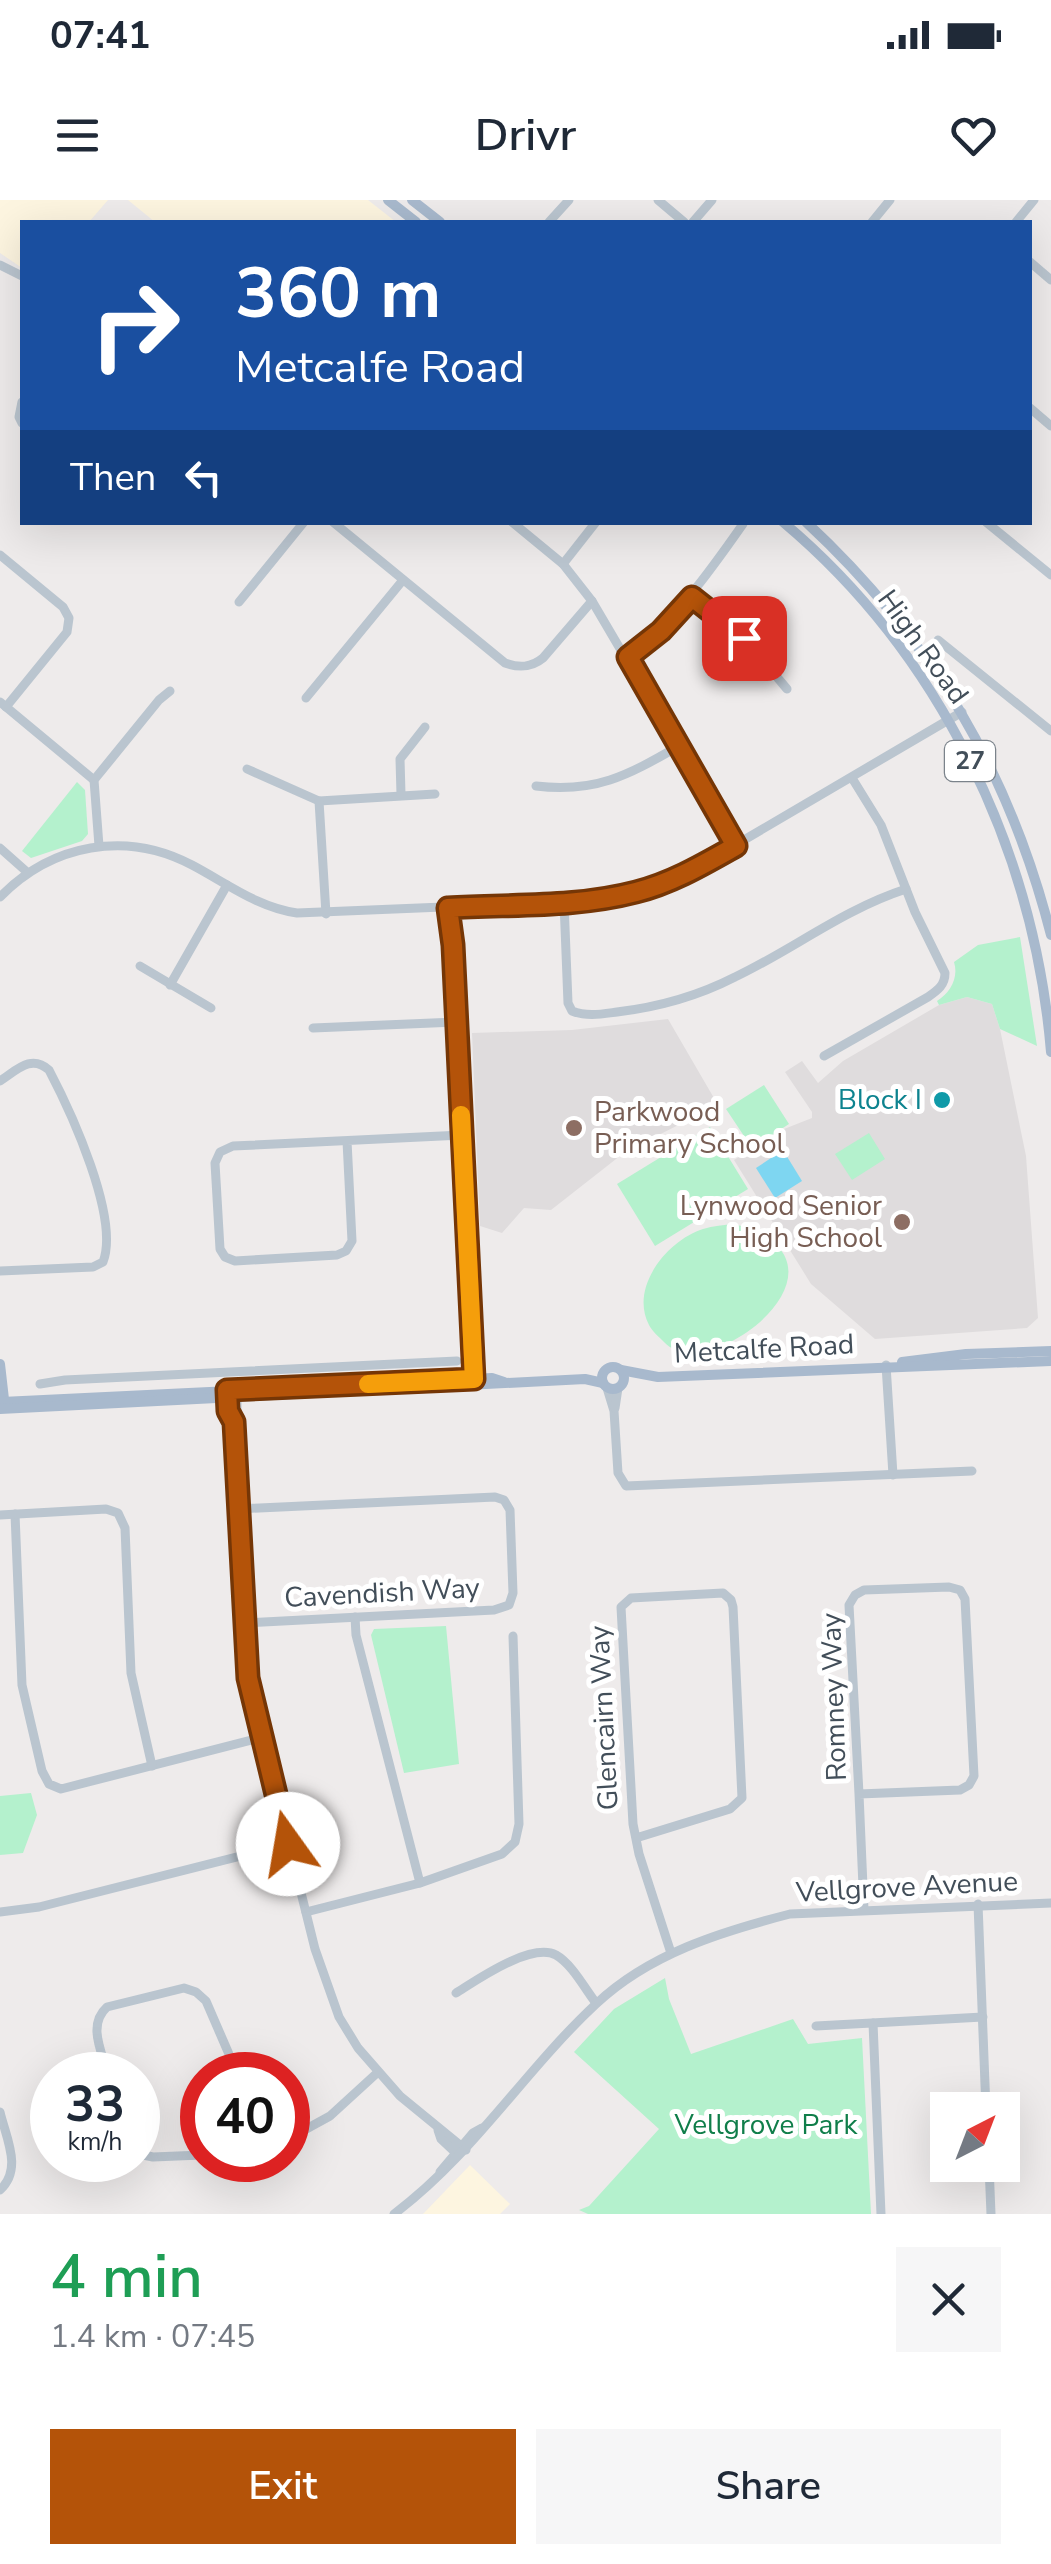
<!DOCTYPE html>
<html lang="en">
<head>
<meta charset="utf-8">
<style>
	:root { --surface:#fff; --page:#f6f6f7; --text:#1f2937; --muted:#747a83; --accent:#b45309 }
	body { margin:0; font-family:"Nunito Sans",sans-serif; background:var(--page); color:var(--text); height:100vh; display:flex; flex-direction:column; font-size:38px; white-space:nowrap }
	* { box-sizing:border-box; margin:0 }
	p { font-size:32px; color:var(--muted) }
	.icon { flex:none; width:55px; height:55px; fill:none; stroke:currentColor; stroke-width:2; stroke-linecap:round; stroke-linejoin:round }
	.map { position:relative; height:2014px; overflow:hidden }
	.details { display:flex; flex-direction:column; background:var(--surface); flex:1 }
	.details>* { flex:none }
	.hud { position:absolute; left:20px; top:20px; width:1012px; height:305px; border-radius:0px; box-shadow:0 10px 40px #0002; background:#1a4fa0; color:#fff; overflow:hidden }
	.needle { width:65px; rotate:42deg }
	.buttons { position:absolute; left:930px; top:1892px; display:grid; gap:20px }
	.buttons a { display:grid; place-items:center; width:90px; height:90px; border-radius:0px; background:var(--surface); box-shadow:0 10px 40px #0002; font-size:50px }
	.speed { position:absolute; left:30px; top:1852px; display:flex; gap:20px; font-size:50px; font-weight:700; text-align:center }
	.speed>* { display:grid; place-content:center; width:130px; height:130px; border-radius:50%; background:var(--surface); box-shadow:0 10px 40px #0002; line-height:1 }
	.speed small { font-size:25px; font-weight:400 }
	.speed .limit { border:15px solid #d22; background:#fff; color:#111 }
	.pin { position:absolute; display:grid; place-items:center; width:85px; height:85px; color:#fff; margin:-42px; border-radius:20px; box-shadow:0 5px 15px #0006 }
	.me { position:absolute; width:110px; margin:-55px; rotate:347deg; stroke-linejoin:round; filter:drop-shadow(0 0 8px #0008) }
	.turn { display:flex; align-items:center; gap:35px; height:210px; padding:0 50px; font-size:45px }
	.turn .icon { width:130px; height:130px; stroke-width:2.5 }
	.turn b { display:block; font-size:70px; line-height:85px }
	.then { display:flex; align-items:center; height:95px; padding:0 50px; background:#0003; gap:20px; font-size:38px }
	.round { display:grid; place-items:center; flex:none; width:105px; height:105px; border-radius:0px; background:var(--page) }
	.head { display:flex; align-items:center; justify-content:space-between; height:170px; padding:0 50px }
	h1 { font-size:60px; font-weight:600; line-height:75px; color:#1e9e55 }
	.primary-button { display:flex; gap:20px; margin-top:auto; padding:20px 50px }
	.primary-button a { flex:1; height:115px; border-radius:0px; background:var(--accent); color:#fff; font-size:40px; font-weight:600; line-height:115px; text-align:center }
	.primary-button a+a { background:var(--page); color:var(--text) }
	.status { display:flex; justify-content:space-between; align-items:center; height:70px; padding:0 50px; background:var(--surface); direction:ltr }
	.status svg { height:28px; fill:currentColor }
	header { display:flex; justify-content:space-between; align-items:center; height:130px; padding:0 50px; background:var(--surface); font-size:45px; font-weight:600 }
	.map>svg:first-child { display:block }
	.commercial { fill:#fdf5e0 }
	.education { fill:#dfdcdd }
	.green { fill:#b4f1cd }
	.water { fill:#7ed6f1 }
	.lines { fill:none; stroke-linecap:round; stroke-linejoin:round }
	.minor { stroke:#bac5cf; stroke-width:9 }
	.major { stroke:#a8b9cd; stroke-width:10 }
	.route-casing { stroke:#753606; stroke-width:25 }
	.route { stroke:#b45309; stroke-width:18 }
	.slow { stroke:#f59e0b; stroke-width:18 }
	.culture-dot { fill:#0f9aa8; stroke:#fff; stroke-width:4 }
	.education-dot { fill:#8d6e63; stroke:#fff; stroke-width:4 }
	.labels { text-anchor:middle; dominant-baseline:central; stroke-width:10; stroke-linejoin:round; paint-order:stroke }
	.shield { fill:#fff; stroke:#7b838b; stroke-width:2.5 }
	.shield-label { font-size:25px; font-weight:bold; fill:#424e59 }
	.street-label { font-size:28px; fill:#424e59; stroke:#fff }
	.culture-label { font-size:28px; fill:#0d838f; stroke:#fff; text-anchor:end }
	.education-label { font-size:28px; fill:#785e54; stroke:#fff; text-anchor:start }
	.park-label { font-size:28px; fill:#107e4a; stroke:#fff }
</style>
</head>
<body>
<div class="status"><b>07:41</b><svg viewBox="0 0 49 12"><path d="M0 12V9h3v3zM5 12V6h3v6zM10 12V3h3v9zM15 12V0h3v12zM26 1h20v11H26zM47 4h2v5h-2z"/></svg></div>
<header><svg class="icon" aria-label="menu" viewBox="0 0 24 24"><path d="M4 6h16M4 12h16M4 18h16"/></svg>Drivr<svg class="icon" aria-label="heart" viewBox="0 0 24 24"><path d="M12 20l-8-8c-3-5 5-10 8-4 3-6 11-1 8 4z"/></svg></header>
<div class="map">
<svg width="1051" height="2014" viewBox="0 0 1051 2014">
	<rect width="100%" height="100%" fill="#eeebeb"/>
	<g class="commercial">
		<polygon points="0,0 108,0 89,22 22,22 22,68 0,53"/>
		<polygon points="128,0 368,0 396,22 155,22"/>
		<polygon points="470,1965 510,2004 500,2014 423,2014"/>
	</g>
	<g class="education">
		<polygon points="967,797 992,804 1000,829 1026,956 1038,1118 1027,1128 875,1139 811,1084 734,960 779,931 812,918 812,912 785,872 802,861 818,883 843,861 939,805"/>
		<polygon points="668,819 718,905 625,952 551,1010 524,1008 502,1033 480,1026 472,833 572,830"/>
	</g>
	<g class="green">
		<polygon points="77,582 85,590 88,634 82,641 31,658 22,651"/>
		<path d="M1020 737 1037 846 1000 829 992 804 967 797 939 805 937 801C950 793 959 778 954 762L978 745Z"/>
		<polygon points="764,885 789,924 752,948 726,909"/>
		<polygon points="710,927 748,989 655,1046 617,984"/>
		<polygon points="869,933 885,959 852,980 835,954"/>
		<path d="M734 1024C873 1061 707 1190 664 1142 659 1137 652 1131 649 1125 629 1087 668 1040 703 1029 713 1026 724 1025 734 1024Z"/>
		<polygon points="446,1426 459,1564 404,1573 371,1435 374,1429"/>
		<polygon points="31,1593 37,1615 23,1653 0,1655 0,1596"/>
		<polygon points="665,1778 669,1799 691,1854 793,1819 808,1844 862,1838 871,2014 588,2014 579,2010 589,2006 659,1929 574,1852 614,1809"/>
	</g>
	<polygon class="water" points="783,950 802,981 775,998 756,968"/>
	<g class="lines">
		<g class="minor">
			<polyline points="658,0 684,22"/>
			<polyline points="549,22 569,0"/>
			<polyline points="693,22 712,0"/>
			<polyline points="872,22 890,0"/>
			<polyline points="1016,22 1034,0"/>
			<polyline points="1030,62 1051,80"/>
			<polyline points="0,65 22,76"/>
			<polyline points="22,202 19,217 22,223"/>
			<polyline points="1030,208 1051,226"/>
			<path d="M333 322 505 463C519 468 531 468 543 458L592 401"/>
			<polyline points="512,322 563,364 592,401 736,646"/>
			<polyline points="986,322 1051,375"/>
			<polyline points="0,355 63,407 69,418 67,432 6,507"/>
			<polyline points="563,364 596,322"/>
			<polyline points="692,397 744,438 787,489"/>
			<polyline points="239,402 304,322"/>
			<polyline points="938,440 1051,531"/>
			<path d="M627 457C676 419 708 374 743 324"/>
			<polyline points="306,498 403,380"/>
			<polyline points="0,502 94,580"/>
			<polyline points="247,569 319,601 435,594"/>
			<path d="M536 586C595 593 627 576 677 547"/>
			<polyline points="401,594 400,559 425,527"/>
			<polyline points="319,601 326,714"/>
			<polyline points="99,646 94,580 159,500 170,491"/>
			<polyline points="0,648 27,672"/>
			<path d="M0 697C52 644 126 630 192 665 228 684 257 707 297 713L564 702 636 693 691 671 962 512"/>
			<path d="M564 702 568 803 572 811C587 817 602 814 617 812 659 807 698 796 735 777 794 749 842 710 906 689"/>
			<polyline points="448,708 453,745 474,1184"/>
			<polyline points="455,737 455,707"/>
			<polyline points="140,766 211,808"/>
			<polyline points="170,785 227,685"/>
			<polyline points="313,828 456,822"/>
			<path d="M824 856 928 797C938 790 945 785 945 773L915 712 881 625 852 578"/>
			<path d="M0 881C17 870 31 854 49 870 71 912 120 1018 103 1062L93 1067 0 1071"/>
			<polyline points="347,941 352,1041 346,1051 337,1055 235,1061 225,1057 220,1049 215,963 220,952 233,946 462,935"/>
			<polyline points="886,1165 893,1275"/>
			<polyline points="40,1184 65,1180 457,1161"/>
			<polyline points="607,1188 614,1211 618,1273 626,1286 972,1271"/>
			<polyline points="227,1191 228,1211 234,1222"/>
			<polyline points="237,1193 237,1211 234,1222 248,1479 315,1749 339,1817 358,1848 400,1896 466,1950"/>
			<polyline points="615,1208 618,1188"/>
			<polyline points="237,1309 495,1297 504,1300 510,1310 513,1393 509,1405 494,1410 243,1423"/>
			<polyline points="15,1314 22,1485 42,1571 49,1584 61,1589 263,1537"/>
			<polyline points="0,1315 106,1309 118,1313 125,1328 131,1473 152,1566"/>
			<polyline points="355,1417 356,1435 420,1683"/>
			<polyline points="859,1594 849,1405 855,1395 864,1390 949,1387 960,1390 965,1399 974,1576 969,1585 960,1590 859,1594 864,1710"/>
			<polyline points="636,1638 730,1609 742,1598 733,1407 731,1400 723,1393 631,1398 621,1407 633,1624 639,1654 671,1753"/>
			<polyline points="978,1704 986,1910"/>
			<polyline points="0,1712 39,1707 288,1644"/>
			<polyline points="306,1712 420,1683 502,1654 515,1642 519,1624 513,1436"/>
			<path d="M456 1793C477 1780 531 1742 556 1755 572 1764 585 1789 596 1803"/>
			<polyline points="873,1823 881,2014"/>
			<polyline points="816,1826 983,1817"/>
			<path d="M108 1875C102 1852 87 1825 107 1807L184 1788 196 1792 206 1801 238 1875"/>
			<path d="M0 1912C6 1938 23 1969 0 1990"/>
			<polyline points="438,1930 441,1939 458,1955"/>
			<polyline points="288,1939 330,1916 377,1873"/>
			<polyline points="138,1954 153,1957 202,1955"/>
			<polyline points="989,1965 991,2014"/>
			<polyline points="440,1972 473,1933 482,1928"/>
			<path d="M394 2014C473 1955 524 1871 596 1804 649 1754 720 1732 790 1714L1051 1703"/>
		</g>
		<g class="major">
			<polyline points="388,0 416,22"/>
			<polyline points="412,0 440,22"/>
			<path d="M783 322C940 454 1034 649 1051 852"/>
			<path d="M806 322C931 438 1009 571 1051 735"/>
			<polyline points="902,1162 966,1154 1051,1151"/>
			<polyline points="0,1164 5,1208"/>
			<circle cx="613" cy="1178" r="11"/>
			<polyline points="621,1170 658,1177 1051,1161"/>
			<polyline points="337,1186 492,1178 504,1182"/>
			<polyline points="2,1202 290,1188"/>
			<polyline points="0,1209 585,1179 603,1183"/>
		</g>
	</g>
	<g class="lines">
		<defs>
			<path id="route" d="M288 1644 248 1478 234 1222 228 1211 227 1190 474 1179 453 745 448 708C510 704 575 708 636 692 672 683 704 664 736 646L628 457 661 431 692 397 744 438"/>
		</defs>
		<use href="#route" class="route-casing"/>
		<use href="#route" class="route"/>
		<polyline class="slow" points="368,1184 474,1179 461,915"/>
	</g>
	<circle class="culture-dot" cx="942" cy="900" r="10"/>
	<g class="education-dot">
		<circle cx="574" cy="928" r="10"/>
		<circle cx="902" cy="1022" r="10"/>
	</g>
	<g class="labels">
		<rect class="shield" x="945" y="541" width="50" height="40" rx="8"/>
		<g class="shield-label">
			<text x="970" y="561">27</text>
		</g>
		<g class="street-label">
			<text transform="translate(923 447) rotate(54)">High Road</text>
			<text transform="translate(764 1149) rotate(-3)">Metcalfe Road</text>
			<text transform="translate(382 1393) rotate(-3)">Cavendish Way</text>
			<text transform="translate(834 1497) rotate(-92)">Romney Way</text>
			<text transform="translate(604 1518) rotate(-93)">Glencairn Way</text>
			<text transform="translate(907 1687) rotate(-3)">Vellgrove Avenue</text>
		</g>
		<g class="culture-label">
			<text x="922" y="900">Block I</text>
		</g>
		<g class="education-label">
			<text x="594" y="912">Parkwood<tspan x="594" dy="32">Primary School</tspan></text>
			<text x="882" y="1006" text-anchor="end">Lynwood Senior<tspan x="882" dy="32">High School</tspan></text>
		</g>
		<g class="park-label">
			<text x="766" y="1925">Vellgrove Park</text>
		</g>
	</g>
</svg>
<div class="buttons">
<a><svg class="needle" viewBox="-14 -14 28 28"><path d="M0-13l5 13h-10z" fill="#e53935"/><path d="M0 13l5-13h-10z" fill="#747a83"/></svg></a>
</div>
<div class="speed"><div>33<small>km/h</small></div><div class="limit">40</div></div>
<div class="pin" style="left:744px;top:438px;background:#d93025"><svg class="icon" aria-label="arrive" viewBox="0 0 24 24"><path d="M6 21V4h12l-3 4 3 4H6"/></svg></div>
<svg class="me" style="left:288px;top:1644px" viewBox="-20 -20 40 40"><circle r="19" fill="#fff"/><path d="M0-13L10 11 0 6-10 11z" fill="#b45309"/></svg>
<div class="hud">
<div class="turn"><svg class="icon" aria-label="right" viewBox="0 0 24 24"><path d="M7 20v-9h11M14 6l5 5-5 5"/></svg><div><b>360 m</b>Metcalfe Road</div></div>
<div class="then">Then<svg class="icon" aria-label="left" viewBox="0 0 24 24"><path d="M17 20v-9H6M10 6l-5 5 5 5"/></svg></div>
</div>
</div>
<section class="details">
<div class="head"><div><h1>4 min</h1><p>1.4 km · 07:45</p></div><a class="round"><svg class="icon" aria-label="close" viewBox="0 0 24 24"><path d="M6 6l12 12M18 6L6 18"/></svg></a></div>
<div class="primary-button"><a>Exit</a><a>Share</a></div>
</section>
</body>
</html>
